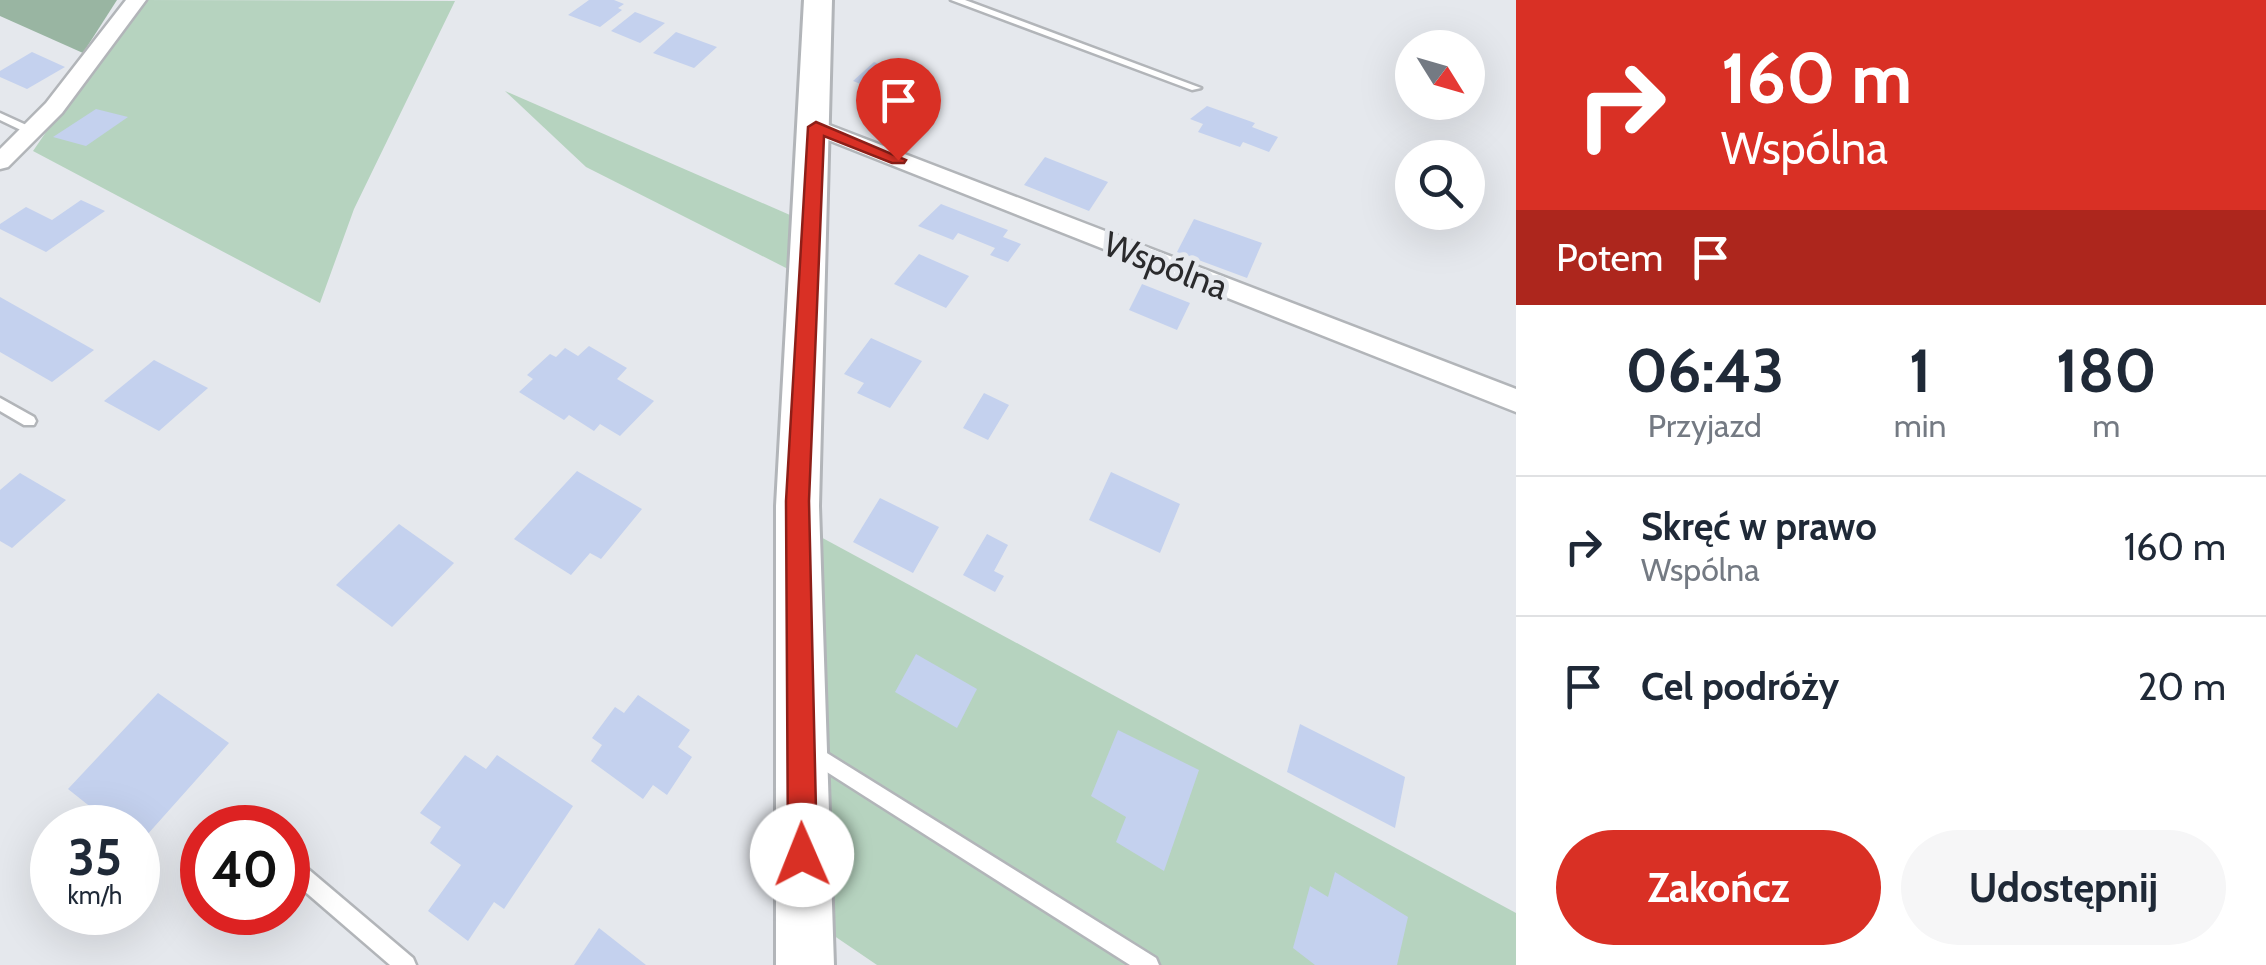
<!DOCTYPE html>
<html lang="pl">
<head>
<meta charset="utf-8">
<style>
	:root { --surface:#fff; --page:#f6f6f7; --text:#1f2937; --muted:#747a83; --line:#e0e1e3; --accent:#d93025 }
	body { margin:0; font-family:Cabin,sans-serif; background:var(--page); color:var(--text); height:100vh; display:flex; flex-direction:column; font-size:38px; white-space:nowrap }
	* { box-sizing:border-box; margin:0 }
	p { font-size:32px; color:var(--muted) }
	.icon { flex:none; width:55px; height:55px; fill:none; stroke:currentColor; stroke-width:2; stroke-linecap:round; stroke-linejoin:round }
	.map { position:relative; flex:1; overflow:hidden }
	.drawer { display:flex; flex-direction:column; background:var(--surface); width:750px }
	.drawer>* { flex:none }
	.hud { background:#d93025; color:#fff; overflow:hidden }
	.needle { width:65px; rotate:127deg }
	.controls { position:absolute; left:1395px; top:30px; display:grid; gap:20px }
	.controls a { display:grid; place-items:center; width:90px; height:90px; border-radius:50%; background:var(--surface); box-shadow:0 10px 40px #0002; font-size:50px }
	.speed { position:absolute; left:30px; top:805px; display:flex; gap:20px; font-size:50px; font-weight:700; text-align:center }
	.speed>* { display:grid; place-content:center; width:130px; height:130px; border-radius:50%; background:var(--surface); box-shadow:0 10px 40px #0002; line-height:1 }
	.speed small { font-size:25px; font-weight:400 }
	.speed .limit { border:15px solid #d22; background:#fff; color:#111 }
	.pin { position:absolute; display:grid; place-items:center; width:85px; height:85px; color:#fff; margin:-102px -42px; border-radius:50% 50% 50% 0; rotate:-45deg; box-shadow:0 0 10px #0007 }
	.pin .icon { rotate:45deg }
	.me { position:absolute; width:110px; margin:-55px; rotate:359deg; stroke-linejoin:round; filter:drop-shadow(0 0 8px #0008) }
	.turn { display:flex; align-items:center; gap:35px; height:210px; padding:0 40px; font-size:45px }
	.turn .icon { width:130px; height:130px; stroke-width:2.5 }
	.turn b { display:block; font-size:70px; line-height:85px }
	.then { display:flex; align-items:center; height:95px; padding:0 40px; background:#0003; gap:20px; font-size:38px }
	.eta { display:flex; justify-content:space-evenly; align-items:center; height:170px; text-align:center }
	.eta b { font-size:60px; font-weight:700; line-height:70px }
	.primary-button { display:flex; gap:20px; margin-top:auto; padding:20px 40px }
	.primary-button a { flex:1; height:115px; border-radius:60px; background:var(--accent); color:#fff; font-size:40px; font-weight:700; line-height:115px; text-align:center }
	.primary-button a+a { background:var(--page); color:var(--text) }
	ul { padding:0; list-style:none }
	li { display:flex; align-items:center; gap:30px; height:140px; padding:0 40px; border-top:2px solid var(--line) }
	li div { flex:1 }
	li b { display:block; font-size:38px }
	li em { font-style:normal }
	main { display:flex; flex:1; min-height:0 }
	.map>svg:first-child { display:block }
	.green { fill:#b6d3bf }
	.forest { fill:#99b5a2 }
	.building { fill:#c4d1ee }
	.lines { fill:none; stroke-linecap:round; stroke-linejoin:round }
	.lane-casing { stroke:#b2b5b9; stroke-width:5 }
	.street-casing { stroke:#b2b5b9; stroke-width:5 }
	.secondary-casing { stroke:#b2b5b9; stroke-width:6 }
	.lane { fill:#fff; fill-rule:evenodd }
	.street { fill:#fff; fill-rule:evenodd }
	.secondary { fill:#fff; fill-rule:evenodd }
	.route { fill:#d93025; stroke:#8d1f18; stroke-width:2.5 }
	.labels { text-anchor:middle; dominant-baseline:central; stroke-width:10; stroke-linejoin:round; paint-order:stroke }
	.street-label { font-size:35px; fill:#2a2a2c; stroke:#e5e8ed }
</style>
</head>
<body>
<main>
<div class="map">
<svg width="1516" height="965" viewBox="0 0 1516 965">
	<rect width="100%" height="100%" fill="#e5e8ed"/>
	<g class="green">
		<polygon points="137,0 455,1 354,209 320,303 33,151"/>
		<polygon points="505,91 790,215 788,269 586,167"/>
		<polygon points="817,535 1516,913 1516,965 877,965 827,931"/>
	</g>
	<polygon class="forest" points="0,0 117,0 83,53 0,16"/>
	<g class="building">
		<polygon points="589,0 614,0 624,4 618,8 622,10 600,27 568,15"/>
		<polygon points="635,12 665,23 640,43 611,31"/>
		<polygon points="676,32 717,47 694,68 653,53"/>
		<polygon points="32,52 65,67 27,89 0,77 0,71"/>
		<polygon points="874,62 918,80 898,99 853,81"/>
		<polygon points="1207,106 1255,123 1252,127 1278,137 1269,152 1243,142 1240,147 1198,132 1203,124 1190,119"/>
		<polygon points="96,109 128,117 86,146 53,137"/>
		<polygon points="1045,157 1108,182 1089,211 1024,185"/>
		<polygon points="81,200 105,211 46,252 0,229 0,224 26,207 52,220"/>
		<polygon points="941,204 1008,230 1003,237 1021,244 1008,262 990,255 995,248 958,233 953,240 918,226"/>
		<polygon points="1194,219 1262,243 1247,278 1177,252"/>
		<polygon points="919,254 969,276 946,308 894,284"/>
		<polygon points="1142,284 1190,303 1177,330 1129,310"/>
		<polygon points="0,297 94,350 52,382 0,352"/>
		<polygon points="871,338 922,361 890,408 857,393 864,383 844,374"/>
		<polygon points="589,346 627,368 617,379 654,401 620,436 600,424 594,431 569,415 564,420 519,392 533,379 527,375 550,354 556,357 565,348 578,356"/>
		<polygon points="154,360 208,388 159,431 104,401"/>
		<polygon points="984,393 1009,405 988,440 963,428"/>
		<polygon points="577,471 642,509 601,559 590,553 571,575 514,539"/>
		<polygon points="1111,472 1180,504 1160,553 1089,520"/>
		<polygon points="20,473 66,500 12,548 0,541 0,490"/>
		<polygon points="880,498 939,527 913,573 853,542"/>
		<polygon points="399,524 454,563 392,627 336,585"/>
		<polygon points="987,534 1008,545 994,571 1004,576 995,592 963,575"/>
		<polygon points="916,654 977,689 957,728 895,692"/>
		<polygon points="158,693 229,743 138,845 138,828 117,828 68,789"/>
		<polygon points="638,695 690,730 678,747 692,757 667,795 653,785 643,799 591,761 602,745 592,738 615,707 624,713"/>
		<polygon points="1300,724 1405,777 1395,828 1287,772"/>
		<polygon points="1118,730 1199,770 1164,871 1116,842 1126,817 1091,796"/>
		<polygon points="465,755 486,769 497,755 573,806 504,909 494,902 468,941 428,911 461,865 430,843 441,827 420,813"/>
		<polygon points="1335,872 1408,917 1397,965 1315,965 1293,948 1310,886 1328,897"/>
		<polygon points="599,928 646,965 574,965"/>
	</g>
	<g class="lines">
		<defs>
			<g id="lane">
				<polygon points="951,0 965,0 1201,88 1192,90"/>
				<polygon points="0,113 35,129 37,131 31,134 27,133 0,120"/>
				<polygon points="0,398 34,417 36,421 34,425 24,425 0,411"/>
				<polygon points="814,745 1156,958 1159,965 1130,965 808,760 805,754 808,748"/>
				<polygon points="288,855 295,858 413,958 416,965 390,965 288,877"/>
			</g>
			<g id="street">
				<polygon points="126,0 146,0 62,113 8,167 0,169 0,149 46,103"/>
				<polygon points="816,120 1516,389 1516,412 808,132 805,127"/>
			</g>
			<polygon id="secondary" points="804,0 832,0 819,506 834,965 776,965 776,506"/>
		</defs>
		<use href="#lane" class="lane-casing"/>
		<use href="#street" class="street-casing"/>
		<use href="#secondary" class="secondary-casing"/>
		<use href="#lane" class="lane"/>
		<use href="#street" class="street"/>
		<use href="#secondary" class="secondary"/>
	</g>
	<polygon class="route" points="816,122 906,160 904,163 892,163 824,136 809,501 817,855 813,866 802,870 792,866 788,855 786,501 808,127"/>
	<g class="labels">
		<g class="street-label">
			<text transform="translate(1166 265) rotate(21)">Wspólna</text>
		</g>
	</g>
</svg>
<div class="controls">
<a><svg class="needle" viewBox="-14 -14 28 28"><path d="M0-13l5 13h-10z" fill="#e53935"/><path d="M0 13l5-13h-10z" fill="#747a83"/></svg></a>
<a><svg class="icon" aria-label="search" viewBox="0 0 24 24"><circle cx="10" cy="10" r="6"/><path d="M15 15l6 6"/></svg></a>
</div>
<div class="speed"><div>35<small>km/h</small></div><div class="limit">40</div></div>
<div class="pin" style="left:898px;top:160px;background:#d93025"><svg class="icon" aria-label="arrive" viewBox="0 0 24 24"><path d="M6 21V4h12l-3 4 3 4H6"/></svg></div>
<svg class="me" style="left:802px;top:855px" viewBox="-20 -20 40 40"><circle r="19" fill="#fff"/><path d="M0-13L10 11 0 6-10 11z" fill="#d93025"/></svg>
</div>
<section class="drawer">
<div class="hud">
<div class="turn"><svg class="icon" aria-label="right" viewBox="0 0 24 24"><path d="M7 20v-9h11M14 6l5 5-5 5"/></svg><div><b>160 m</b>Wspólna</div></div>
<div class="then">Potem<svg class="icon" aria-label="arrive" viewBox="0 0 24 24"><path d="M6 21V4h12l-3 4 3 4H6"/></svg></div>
</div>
<div class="eta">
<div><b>06:43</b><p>Przyjazd</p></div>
<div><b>1</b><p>min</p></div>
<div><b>180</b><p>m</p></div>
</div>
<ul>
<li><svg class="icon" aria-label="right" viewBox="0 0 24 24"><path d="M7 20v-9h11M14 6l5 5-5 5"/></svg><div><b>Skręć w prawo</b><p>Wspólna</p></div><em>160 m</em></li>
<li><svg class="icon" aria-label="arrive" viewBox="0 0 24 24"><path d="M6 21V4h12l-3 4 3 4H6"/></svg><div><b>Cel podróży</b></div><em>20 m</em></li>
</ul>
<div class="primary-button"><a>Zakończ</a><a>Udostępnij</a></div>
</section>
</main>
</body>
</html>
